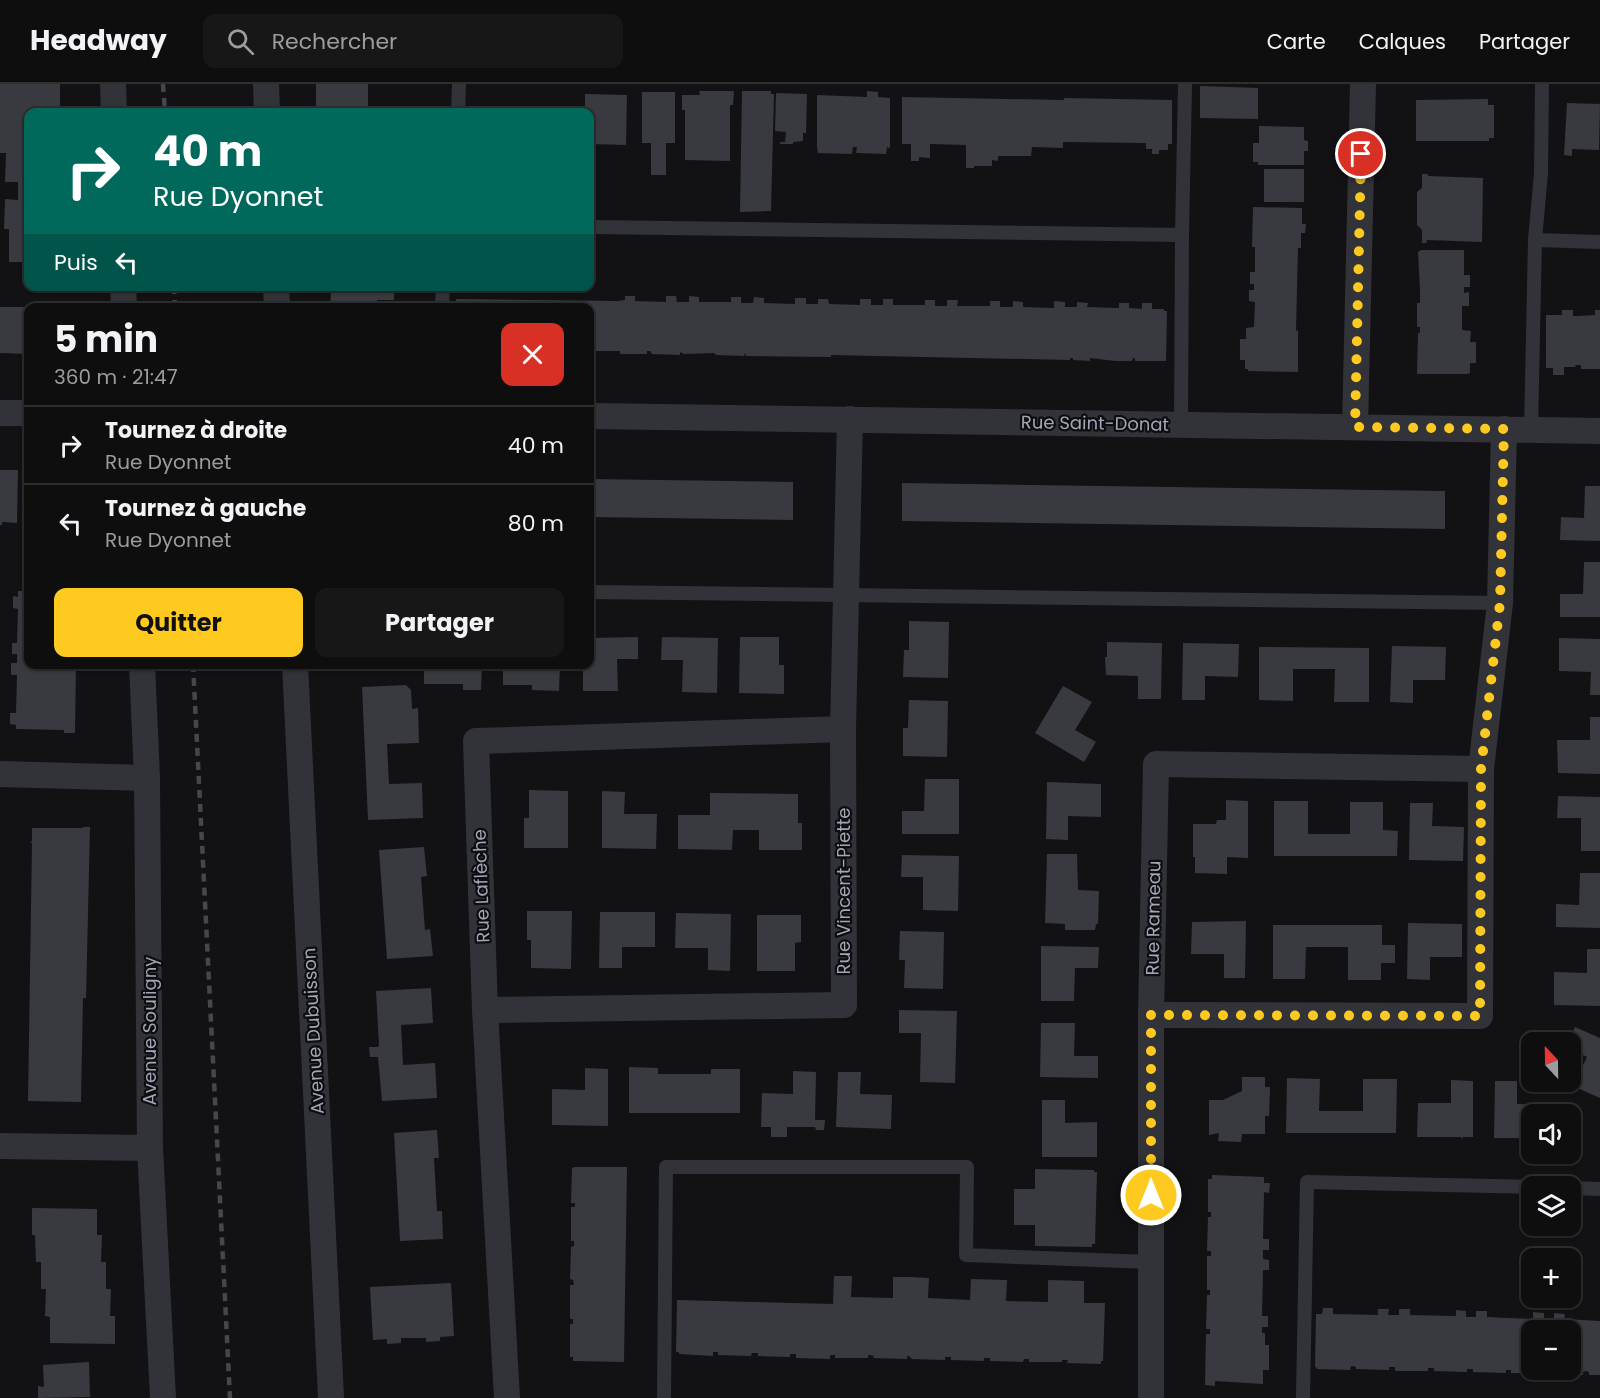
<!DOCTYPE html>
<html lang="fr">
<head>
<meta charset="utf-8">
<style>
	:root { --surface:#0e0e0f; --page:#171718; --text:#f1f3f6; --muted:#9b9c9e; --line:#2e2e2f; --accent:#ffca1f }
	body { margin:0; font-family:Poppins,sans-serif; background:var(--page); color:var(--text); height:100vh; display:flex; flex-direction:column; font-size:22px; white-space:nowrap }
	* { box-sizing:border-box; margin:0 }
	p { font-size:20px; color:var(--muted) }
	.icon { flex:none; width:33px; height:33px; fill:none; stroke:currentColor; stroke-width:2; stroke-linecap:round; stroke-linejoin:round }
	.map { position:relative; flex:1; overflow:hidden }
	.drawer { position:absolute; left:24px; top:219px; width:570px; height:366px; display:flex; flex-direction:column; background:var(--surface); border-radius:12px; box-shadow:0 2px 4px #0004,0 0 0 2px var(--line) }
	.drawer>* { flex:none }
	.guide { position:absolute; left:24px; top:24px; width:570px; height:183px; border-radius:12px; box-shadow:0 2px 4px #0004,0 0 0 2px var(--line); background:#00695c; color:#fff; overflow:hidden }
	.needle { width:39px; rotate:338deg }
	.fabs { position:absolute; left:1521px; top:948px; display:grid; gap:12px }
	.fabs a { display:grid; place-items:center; width:60px; height:60px; border-radius:12px; background:var(--surface); box-shadow:0 2px 4px #0004,0 0 0 2px var(--line); font-size:30px }
	.pin { position:absolute; display:grid; place-items:center; width:51px; height:51px; color:#fff; margin:-26px; border:3px solid #fff; border-radius:50%; box-shadow:0 2px 6px #0007 }
	.me { position:absolute; width:66px; margin:-33px; rotate:0deg; stroke-linejoin:round; filter:drop-shadow(0 0 4px #0008) }
	.turn { display:flex; align-items:center; gap:21px; height:126px; padding:0 30px; font-size:27px }
	.turn .icon { width:78px; height:78px; stroke-width:2.5 }
	.turn b { display:block; font-size:42px; line-height:51px }
	.then { display:flex; align-items:center; height:57px; padding:0 30px; background:#0003; gap:12px; font-size:22px }
	.round { display:grid; place-items:center; flex:none; width:63px; height:63px; border-radius:12px; background:var(--page) }
	.headline { display:flex; align-items:center; justify-content:space-between; height:102px; padding:0 30px }
	h1 { font-size:36px; font-weight:700; line-height:45px }
	.cta { display:flex; gap:12px; margin-top:auto; padding:12px 30px }
	.cta a { flex:1; height:69px; border-radius:12px; background:var(--accent); color:#111; font-size:24px; font-weight:700; line-height:69px; text-align:center }
	.cta a+a { background:var(--page); color:var(--text) }
	ul { padding:0; list-style:none }
	li { display:flex; align-items:center; gap:18px; height:78px; padding:0 30px; border-top:2px solid var(--line) }
	li div { flex:1 }
	li b { display:block; font-size:22px }
	li em { font-style:normal }
	header { display:flex; align-items:center; gap:36px; box-sizing:border-box; height:84px; padding:0 30px; background:var(--surface); border-bottom:2px solid var(--line) }
	header strong { font-size:28px }
	nav { display:flex; gap:33px; margin-inline-start:auto; font-size:21px }
	.search { width:420px; height:54px; background:var(--page); display:flex; align-items:center; gap:15px; box-sizing:border-box; padding:0 21px; border-radius:12px; color:var(--muted); font-size:22px }
	.map>svg:first-child { display:block }
	.building { fill:#393a3f }
	.lines { fill:none; stroke-linecap:round; stroke-linejoin:round }
	.lane { stroke:#323339; stroke-width:14 }
	.street { stroke:#323339; stroke-width:26 }
	.rail { stroke:#45474e; stroke-width:4.5; stroke-dasharray:8 6; stroke-linecap:butt }
	.route { stroke:#ffca1f; stroke-width:10; stroke-dasharray:0 18 }
	.labels { text-anchor:middle; dominant-baseline:central; stroke-width:4.5; stroke-linejoin:round; paint-order:stroke }
	.street-label { font-size:18px; fill:#a2a6b6; stroke:#0d0d0f }
</style>
</head>
<body>
<header>
<strong>Headway</strong>
<div class="search"><svg class="icon" aria-label="search" viewBox="0 0 24 24"><circle cx="10" cy="10" r="6"/><path d="M15 15l6 6"/></svg>Rechercher</div>
<nav><a>Carte</a><a>Calques</a><a>Partager</a></nav>
</header>
<div class="map">
<svg width="1600" height="1314" viewBox="0 0 1600 1314">
	<rect width="100%" height="100%" fill="#121214"/>
	<g class="building">
		<polygon points="0,0 60,0 60,25 52,25 52,28 28,28 28,178 9,178 9,145 4,145 5,115 18,116 18,98 5,98 6,69 0,69"/>
		<rect x="316" y="0" width="52" height="28"/>
		<polygon points="1200,2 1258,4 1258,35 1200,34"/>
		<polygon points="699,7 734,7 733,21 730,21 730,77 685,76 685,26 682,26 682,11 700,11"/>
		<polygon points="742,7 771,7 771,10 774,10 771,127 740,128"/>
		<polygon points="867,7 878,8 878,13 890,14 890,64 887,63 886,70 856,69 857,63 853,63 852,70 818,69 817,63 817,11 867,13"/>
		<polygon points="642,8 675,8 675,59 666,59 666,91 651,91 651,59 642,59"/>
		<polygon points="776,9 807,10 806,49 803,49 803,57 793,58 793,60 780,60 780,58 785,58 786,48 775,47"/>
		<polygon points="585,10 627,11 626,61 590,60 590,28 585,28"/>
		<polygon points="902,13 1064,16 1064,14 1172,16 1172,60 1168,60 1168,66 1159,66 1159,70 1152,70 1152,65 1146,65 1146,59 1063,58 1063,64 1032,63 1031,72 998,72 998,77 992,76 992,82 974,82 974,84 966,84 966,61 930,60 930,74 919,73 919,77 911,77 911,60 902,60"/>
		<polygon points="1488,15 1488,21 1494,21 1494,54 1489,54 1489,57 1416,57 1416,16"/>
		<polygon points="1567,19 1600,20 1599,66 1572,65 1572,72 1564,71"/>
		<polygon points="1259,42 1304,43 1304,56 1308,57 1308,67 1304,67 1304,81 1258,81 1258,78 1253,78 1253,59 1259,59"/>
		<rect x="1264" y="85" width="40" height="33"/>
		<polygon points="1422,90 1428,90 1428,92 1483,94 1482,158 1427,156 1426,159 1422,159 1422,146 1417,141 1417,108 1422,104"/>
		<polygon points="1253,123 1302,124 1302,140 1306,140 1305,149 1301,149 1301,164 1298,164 1296,247 1298,246 1298,288 1248,287 1248,285 1245,285 1245,276 1240,276 1240,255 1246,255 1246,244 1254,243 1255,218 1249,217 1249,206 1254,206 1254,200 1250,200 1250,188 1255,188 1255,163 1252,163"/>
		<polygon points="1421,166 1464,166 1464,191 1470,191 1470,203 1464,203 1464,209 1469,208 1469,222 1462,222 1462,246 1471,247 1470,258 1476,258 1476,279 1470,279 1470,289 1467,290 1417,290 1418,249 1420,249 1420,243 1417,243 1417,219 1420,219 1420,206 1418,168"/>
		<polygon points="333,202 394,202 394,216 377,216 377,224 330,224 331,208 333,208"/>
		<polygon points="625,212 635,212 635,217 666,218 666,212 676,212 677,218 689,218 689,212 699,213 699,218 731,218 731,213 741,213 741,219 753,219 754,213 764,214 764,219 795,220 795,214 806,214 806,220 818,220 818,215 828,215 829,220 860,221 860,215 871,215 871,221 883,221 883,215 893,215 893,221 925,221 925,216 935,216 935,222 947,222 947,216 958,216 957,222 990,222 990,217 1000,217 1000,223 1013,223 1013,217 1023,218 1023,223 1054,224 1054,217 1065,218 1065,223 1077,223 1077,218 1088,219 1087,223 1119,224 1119,219 1129,219 1129,224 1142,225 1142,219 1152,219 1152,225 1164,225 1164,227 1167,227 1166,277 1135,277 1135,274 1133,274 1132,277 1115,277 1090,274 1090,277 1073,276 1073,274 1070,274 1070,276 831,271 831,273 746,272 745,269 744,272 716,271 714,269 684,270 680,268 680,271 652,270 650,267 647,267 647,270 620,270 620,267 590,267 590,224 456,224 456,215 618,217 625,216"/>
		<polygon points="0,223 28,223 28,270 0,269"/>
		<polygon points="1562,226 1573,226 1573,232 1578,232 1595,231 1595,226 1600,226 1600,285 1581,285 1581,281 1575,281 1576,283 1564,283 1564,291 1553,291 1553,284 1546,284 1546,231 1562,231"/>
		<polygon points="0,386 18,386 17,439 2,438 2,441 0,441"/>
		<polygon points="590,395 793,398 793,436 590,433"/>
		<polygon points="902,399 1445,407 1445,445 902,437"/>
		<polygon points="1585,402 1600,402 1600,457 1560,456 1561,433 1584,434"/>
		<polygon points="1584,478 1600,478 1600,533 1560,533 1560,510 1583,510"/>
		<polygon points="18,507 28,507 28,580 76,580 75,649 64,649 64,646 16,645 16,641 10,640 10,629 16,629 17,591 11,591 11,579 17,579 17,570 12,570 12,559 17,559 18,525 13,524 13,512 18,513"/>
		<polygon points="909,537 949,538 948,594 903,593 904,566 909,566"/>
		<polygon points="638,553 638,575 617,575 618,607 583,607 583,580 590,580 590,554"/>
		<polygon points="662,553 718,554 717,609 682,608 683,576 661,576"/>
		<polygon points="740,553 779,553 779,581 784,581 784,610 739,609"/>
		<polygon points="1559,554 1600,555 1600,611 1590,611 1591,588 1559,587"/>
		<polygon points="1107,558 1162,559 1161,615 1138,615 1138,592 1106,591 1105,573 1107,573"/>
		<polygon points="1183,559 1239,560 1238,593 1205,592 1205,616 1182,616"/>
		<polygon points="1392,562 1446,563 1445,596 1413,596 1413,619 1390,618"/>
		<polygon points="1259,563 1369,564 1369,618 1334,618 1335,585 1293,585 1293,617 1259,616"/>
		<polygon points="424,580 482,580 481,606 463,606 463,600 424,600"/>
		<polygon points="503,580 560,580 559,607 532,606 532,601 503,601"/>
		<polygon points="406,601 411,606 412,625 418,624 419,659 387,660 389,700 422,699 423,734 368,736 362,603"/>
		<polygon points="1063,602 1092,618 1075,646 1096,658 1084,678 1035,649"/>
		<polygon points="909,616 948,617 947,673 903,672 903,644 908,644"/>
		<polygon points="1590,633 1600,633 1600,690 1558,689 1557,656 1590,656"/>
		<polygon points="925,695 959,695 959,750 902,750 902,727 924,727"/>
		<polygon points="1047,698 1101,700 1101,733 1068,732 1068,756 1046,755"/>
		<polygon points="529,706 568,707 568,764 524,764 524,734 529,734"/>
		<polygon points="602,707 625,708 624,730 657,730 656,765 602,764"/>
		<polygon points="710,709 798,710 798,739 802,739 802,766 759,766 759,746 733,746 732,766 678,765 678,731 710,731"/>
		<polygon points="1558,712 1600,713 1600,767 1581,767 1581,734 1557,734"/>
		<polygon points="1226,716 1248,717 1248,774 1227,773 1227,790 1195,789 1195,773 1193,773 1193,740 1216,740 1217,736 1226,736"/>
		<polygon points="1274,717 1308,717 1308,750 1350,750 1350,718 1383,718 1383,746 1398,747 1397,772 1274,772"/>
		<polygon points="1410,719 1433,719 1432,742 1464,743 1463,777 1409,776"/>
		<polygon points="83,743 90,743 86,914 83,914 81,1018 28,1017 32,759 30,759 32,757 32,744 83,744"/>
		<polygon points="424,763 427,792 421,793 425,846 430,845 433,872 387,875 379,766"/>
		<polygon points="1047,770 1077,770 1078,806 1099,807 1098,840 1096,840 1095,846 1065,846 1065,840 1045,839"/>
		<polygon points="902,771 959,772 958,827 923,826 923,793 901,793"/>
		<polygon points="1580,789 1600,789 1600,844 1556,843 1556,820 1579,821"/>
		<polygon points="527,827 572,827 571,885 531,884 531,856 527,856"/>
		<polygon points="600,828 655,828 655,863 622,863 622,884 599,884"/>
		<polygon points="676,829 731,830 730,887 708,886 708,864 675,864"/>
		<polygon points="757,831 801,831 801,858 795,859 795,887 757,887"/>
		<polygon points="1246,837 1245,894 1224,894 1224,870 1191,870 1192,838"/>
		<polygon points="1408,839 1462,840 1462,873 1430,873 1430,896 1407,895"/>
		<polygon points="1273,841 1382,841 1382,861 1395,861 1395,879 1381,879 1381,896 1348,896 1348,863 1306,863 1305,895 1273,895"/>
		<polygon points="900,847 944,848 943,905 904,904 905,876 899,876"/>
		<polygon points="1041,862 1099,863 1098,884 1075,884 1074,917 1041,917"/>
		<polygon points="1587,865 1600,865 1600,922 1554,921 1554,888 1587,889"/>
		<polygon points="431,904 433,939 401,941 402,960 403,981 435,979 437,1014 382,1017 378,973 370,973 369,963 378,963 379,961 376,907"/>
		<polygon points="899,926 957,927 955,999 920,998 921,949 899,949"/>
		<polygon points="1041,939 1075,939 1074,972 1098,972 1098,994 1040,993"/>
		<polygon points="1575,943 1600,954 1600,1014 1573,1002 1587,973 1570,965 1570,958 1568,958"/>
		<polygon points="629,983 658,984 658,990 711,990 711,985 740,985 740,1029 629,1029"/>
		<polygon points="585,984 608,985 608,1042 552,1041 552,1005 585,1006"/>
		<polygon points="793,987 816,988 815,1036 825,1036 824,1046 816,1046 815,1043 787,1043 787,1053 771,1053 771,1043 761,1043 762,1009 793,1010"/>
		<polygon points="838,988 861,988 860,1010 892,1011 891,1045 836,1043"/>
		<polygon points="1242,993 1265,993 1265,1003 1270,1003 1269,1032 1265,1032 1265,1050 1242,1050 1241,1058 1218,1057 1219,1049 1209,1051 1209,1016 1223,1016 1242,1007"/>
		<polygon points="1287,994 1320,995 1319,1027 1363,1027 1363,995 1397,995 1396,1049 1286,1049"/>
		<polygon points="1451,996 1473,997 1473,1053 1463,1053 1463,1055 1461,1053 1417,1053 1418,1019 1451,1019"/>
		<polygon points="1495,997 1517,997 1517,1020 1550,1021 1549,1030 1532,1030 1532,1054 1494,1054"/>
		<polygon points="1042,1016 1065,1016 1065,1039 1097,1038 1097,1073 1042,1073"/>
		<polygon points="437,1046 439,1074 434,1074 437,1127 442,1127 443,1155 400,1157 394,1049"/>
		<polygon points="575,1083 627,1083 624,1278 573,1277 573,1273 570,1273 570,1240 573,1240 573,1235 570,1235 570,1201 574,1201 573,1196 570,1195 571,1163 574,1162 574,1157 571,1157 571,1123 575,1123 575,1119 571,1119 572,1084"/>
		<polygon points="1035,1085 1094,1086 1094,1088 1097,1088 1095,1160 1092,1160 1092,1163 1035,1162 1035,1141 1014,1141 1014,1105 1035,1105"/>
		<polygon points="1212,1091 1264,1093 1264,1099 1270,1099 1269,1109 1264,1108 1263,1155 1269,1155 1269,1166 1263,1166 1263,1175 1269,1176 1269,1186 1263,1186 1262,1232 1268,1232 1268,1243 1262,1243 1262,1249 1265,1249 1265,1261 1269,1261 1269,1286 1263,1286 1263,1300 1215,1297 1215,1302 1205,1301 1206,1250 1210,1250 1210,1245 1206,1245 1207,1211 1210,1211 1210,1206 1207,1206 1207,1172 1211,1172 1211,1167 1207,1167 1208,1133 1211,1133 1211,1128 1208,1128 1208,1095 1212,1095"/>
		<polygon points="32,1124 97,1125 97,1151 102,1151 101,1178 106,1178 106,1205 111,1205 110,1232 115,1232 115,1260 50,1259 50,1233 45,1232 46,1205 41,1205 41,1178 36,1178 35,1151 32,1151"/>
		<polygon points="834,1192 852,1192 851,1213 893,1214 893,1193 911,1193 929,1194 928,1214 970,1216 971,1195 1007,1196 1006,1217 1048,1218 1048,1196 1084,1197 1084,1219 1105,1219 1103,1277 1101,1277 1101,1280 1067,1279 1068,1276 1062,1276 1062,1278 1029,1278 1029,1275 1024,1275 1023,1278 990,1277 990,1274 984,1274 984,1277 951,1276 951,1273 945,1273 945,1276 912,1275 909,1272 907,1272 907,1275 873,1274 874,1272 870,1271 868,1271 868,1274 835,1274 835,1271 830,1271 830,1275 796,1274 796,1270 790,1270 790,1273 758,1272 758,1269 752,1269 751,1272 718,1271 718,1268 713,1268 713,1272 679,1270 679,1268 676,1268 677,1216 833,1220"/>
		<polygon points="451,1199 454,1252 440,1253 440,1257 426,1258 426,1254 401,1254 401,1259 387,1260 387,1255 373,1256 370,1203"/>
		<polygon points="1323,1224 1333,1224 1333,1230 1378,1231 1378,1225 1389,1225 1388,1231 1399,1231 1399,1225 1410,1225 1410,1231 1456,1232 1456,1226 1466,1227 1466,1233 1476,1233 1476,1227 1487,1227 1487,1233 1533,1235 1533,1228 1544,1229 1544,1235 1554,1235 1554,1229 1565,1230 1564,1235 1600,1237 1600,1291 1589,1291 1589,1288 1586,1287 1583,1288 1583,1291 1550,1290 1550,1286 1570,1286 1570,1246 1532,1246 1532,1286 1545,1286 1545,1289 1511,1289 1511,1286 1506,1286 1506,1289 1473,1288 1473,1285 1467,1285 1467,1288 1434,1287 1434,1284 1428,1284 1428,1287 1395,1287 1395,1283 1389,1283 1389,1286 1356,1285 1356,1283 1353,1282 1351,1282 1350,1286 1317,1285 1315,1282 1316,1230 1322,1230"/>
		<polygon points="89,1278 90,1313 38,1314 38,1302 44,1303 43,1281"/>
	</g>
	<g class="lines">
		<g class="lane">
			<polyline points="458,28 459,0"/>
			<polyline points="590,143 1182,151"/>
			<polyline points="1535,156 1600,158"/>
			<polyline points="442,224 443,202"/>
			<polyline points="1181,341 1182,151 1185,0"/>
			<polyline points="1531,346 1535,156 1541,89 1542,0"/>
			<polyline points="590,508 1500,519"/>
			<polyline points="1570,1104 1600,1105"/>
			<polyline points="664,1314 666,1083 967,1083 966,1171 1151,1178"/>
			<polyline points="1303,1314 1307,1098 1532,1103"/>
		</g>
		<g class="street">
			<polyline points="113,0 114,28"/>
			<polyline points="266,0 267,28"/>
			<polyline points="123,202 124,224"/>
			<polyline points="276,202 277,224"/>
			<polyline points="0,329 28,329"/>
			<polyline points="590,332 1600,347"/>
			<polyline points="1355,343 1363,0"/>
			<polyline points="142,580 147,694 150,1064 163,1314"/>
			<polyline points="295,580 331,1314"/>
			<polyline points="0,690 147,694"/>
			<polyline points="485,926 844,921 843,645 850,335"/>
			<polyline points="1151,931 1480,932 1481,685 1500,519 1504,345"/>
			<polyline points="0,1062 150,1064"/>
			<polyline points="507,1314 485,926 476,657 843,645"/>
			<polyline points="1151,1314 1151,931 1156,680 1481,685"/>
		</g>
		<g class="rail">
			<polyline points="163,0 165,28"/>
			<polyline points="174,202 175,224"/>
			<polyline points="193,580 230,1314"/>
		</g>
	</g>
	<g class="lines">
		<polyline class="route" points="1151,1111 1151,931 1480,932 1481,685 1500,519 1504,345 1355,343 1361,70"/>
	</g>
	<g class="labels">
		<g class="street-label">
			<text transform="translate(1095 339) rotate(1)">Rue Saint-Donat</text>
			<text transform="translate(481 802) rotate(-92)">Rue Laflèche</text>
			<text transform="translate(843 807) rotate(-90)">Rue Vincent-Piette</text>
			<text transform="translate(1153 834) rotate(-89)">Rue Rameau</text>
			<text transform="translate(149 947) rotate(-90)">Avenue Souligny</text>
			<text transform="translate(313 947) rotate(-93)">Avenue Dubuisson</text>
		</g>
	</g>
</svg>
<div class="fabs">
<a><svg class="needle" viewBox="-14 -14 28 28"><path d="M0-13l5 13h-10z" fill="#e53935"/><path d="M0 13l5-13h-10z" fill="#9b9c9e"/></svg></a>
<a><svg class="icon" aria-label="sound" viewBox="0 0 24 24"><path d="M4 9h4l5-4v14l-5-4H4zM17 9q2 3 0 6"/></svg></a>
<a><svg class="icon" aria-label="layers" viewBox="0 0 24 24"><path d="M12 4l9 5-9 5-9-5zM3 14l9 5 9-5"/></svg></a>
<a>+</a>
<a>−</a>
</div>
<div class="pin" style="left:1361px;top:70px;background:#d93025"><svg class="icon" aria-label="arrive" viewBox="0 0 24 24"><path d="M6 21V4h12l-3 4 3 4H6"/></svg></div>
<svg class="me" style="left:1151px;top:1111px" viewBox="-20 -20 40 40"><circle r="17" fill="#ffca1f" stroke="#fff" stroke-width="3"/><path d="M0-11L8 9 0 5-8 9z" fill="#fff"/></svg>
<div class="guide">
<div class="turn"><svg class="icon" aria-label="right" viewBox="0 0 24 24"><path d="M7 20v-9h11M14 6l5 5-5 5"/></svg><div><b>40 m</b>Rue Dyonnet</div></div>
<div class="then">Puis<svg class="icon" aria-label="left" viewBox="0 0 24 24"><path d="M17 20v-9H6M10 6l-5 5 5 5"/></svg></div>
</div>
<section class="drawer">
<div class="headline"><div><h1>5 min</h1><p>360 m · 21:47</p></div><a class="round" style="background:#d93025;color:#fff"><svg class="icon" aria-label="close" viewBox="0 0 24 24"><path d="M6 6l12 12M18 6L6 18"/></svg></a></div>
<ul>
<li><svg class="icon" aria-label="right" viewBox="0 0 24 24"><path d="M7 20v-9h11M14 6l5 5-5 5"/></svg><div><b>Tournez à droite</b><p>Rue Dyonnet</p></div><em>40 m</em></li>
<li><svg class="icon" aria-label="left" viewBox="0 0 24 24"><path d="M17 20v-9H6M10 6l-5 5 5 5"/></svg><div><b>Tournez à gauche</b><p>Rue Dyonnet</p></div><em>80 m</em></li>
</ul>
<div class="cta"><a>Quitter</a><a>Partager</a></div>
</section>
</div>
</body>
</html>
